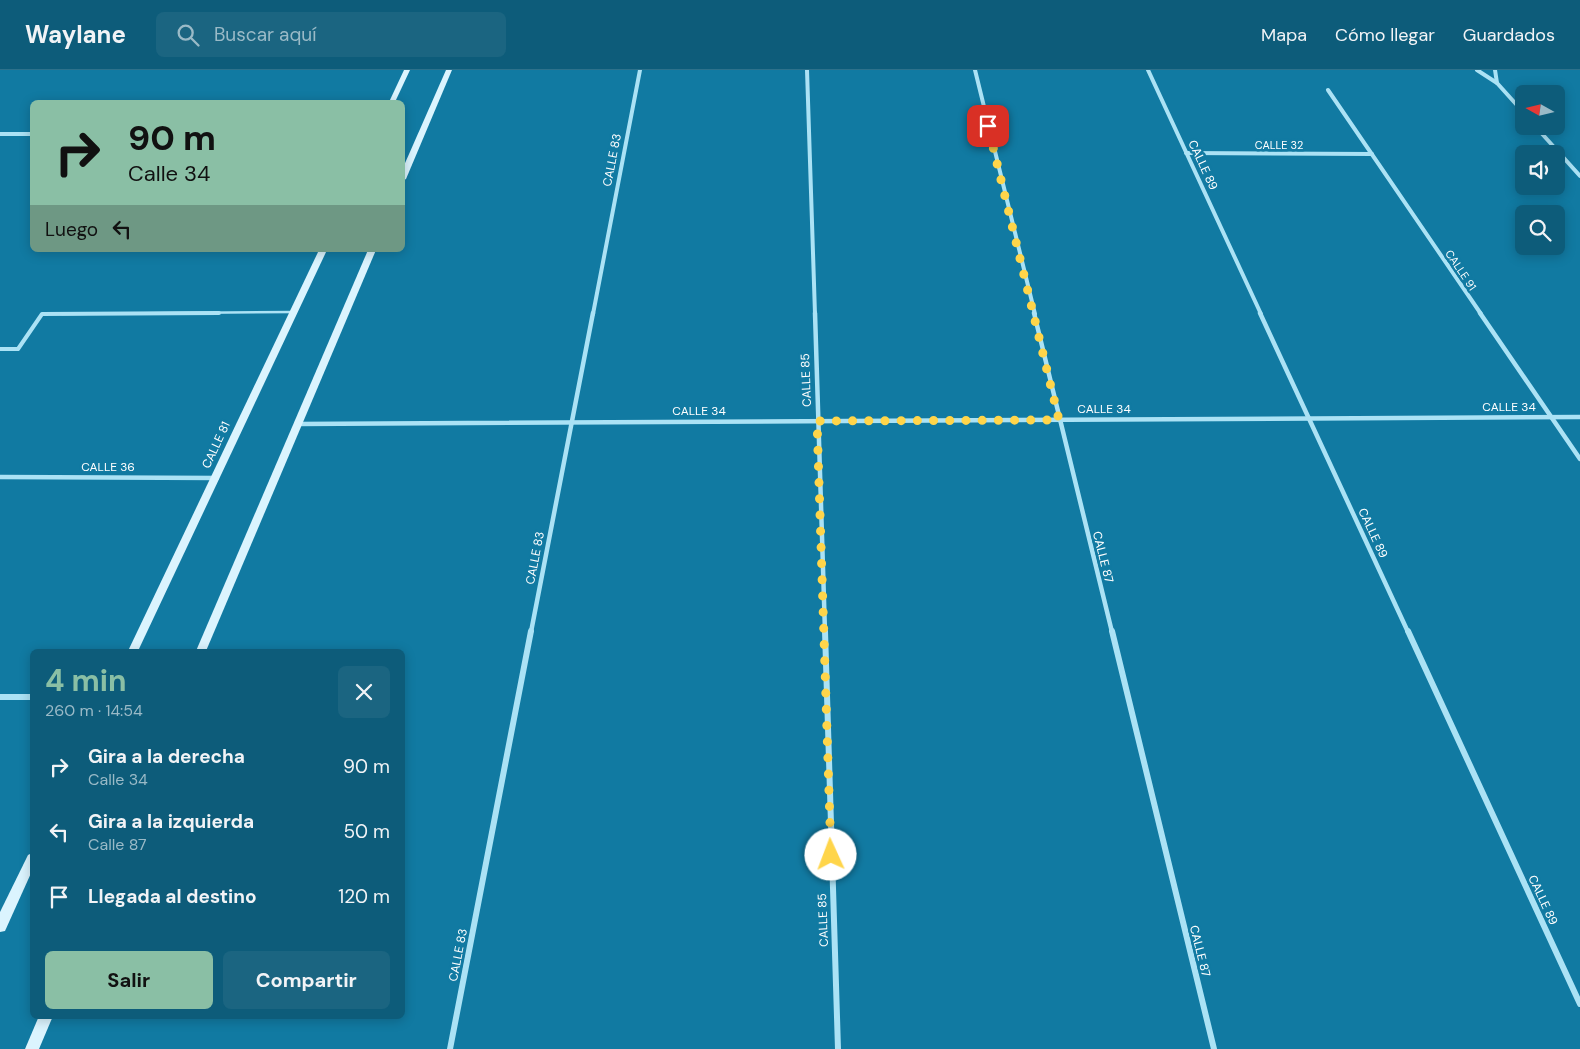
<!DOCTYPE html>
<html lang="es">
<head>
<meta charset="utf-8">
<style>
	:root { --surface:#0d5c7a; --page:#1b6581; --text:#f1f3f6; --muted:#9abac7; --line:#2d718b; --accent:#8abfa5 }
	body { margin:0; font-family:"DM Sans",sans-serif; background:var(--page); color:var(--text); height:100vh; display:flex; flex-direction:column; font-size:19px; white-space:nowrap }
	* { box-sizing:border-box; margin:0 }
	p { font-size:16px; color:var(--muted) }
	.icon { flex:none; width:28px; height:28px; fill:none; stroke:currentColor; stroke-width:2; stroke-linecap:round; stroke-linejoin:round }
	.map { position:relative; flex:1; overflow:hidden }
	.panel { position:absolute; left:30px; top:579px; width:375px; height:370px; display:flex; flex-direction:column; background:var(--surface); border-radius:8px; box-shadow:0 2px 12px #0003 }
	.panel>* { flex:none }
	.top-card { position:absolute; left:30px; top:30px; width:375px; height:152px; border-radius:8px; box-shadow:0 2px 12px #0003; background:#8abfa5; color:#111; overflow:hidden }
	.needle { width:32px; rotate:278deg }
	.fabs { position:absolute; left:1515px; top:15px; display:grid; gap:10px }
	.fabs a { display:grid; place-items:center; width:50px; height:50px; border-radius:8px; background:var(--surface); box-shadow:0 2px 12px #0003; font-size:25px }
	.pin { position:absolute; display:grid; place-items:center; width:42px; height:42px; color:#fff; margin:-21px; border-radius:10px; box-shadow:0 2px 8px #0006 }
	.me { position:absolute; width:55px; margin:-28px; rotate:358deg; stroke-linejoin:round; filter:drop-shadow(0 0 4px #0008) }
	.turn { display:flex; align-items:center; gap:18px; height:105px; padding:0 15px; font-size:22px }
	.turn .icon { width:65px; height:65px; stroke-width:2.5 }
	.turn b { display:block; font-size:35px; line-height:42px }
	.then { display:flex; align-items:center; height:48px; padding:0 15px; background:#0003; gap:10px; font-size:19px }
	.round { display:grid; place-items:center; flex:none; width:52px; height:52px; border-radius:8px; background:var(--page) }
	.overview { display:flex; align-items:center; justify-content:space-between; height:85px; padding:0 15px }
	h1 { font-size:30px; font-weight:700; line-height:38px; color:var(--accent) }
	.cta { display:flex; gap:10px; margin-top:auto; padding:10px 15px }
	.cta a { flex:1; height:58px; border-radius:8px; background:var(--accent); color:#111; font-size:20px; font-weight:700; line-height:58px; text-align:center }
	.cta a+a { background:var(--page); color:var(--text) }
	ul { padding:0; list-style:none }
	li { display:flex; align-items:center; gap:15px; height:65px; padding:0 15px }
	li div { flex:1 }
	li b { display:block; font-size:19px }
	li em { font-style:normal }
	header { display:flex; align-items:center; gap:30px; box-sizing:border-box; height:70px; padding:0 25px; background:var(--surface); border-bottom:1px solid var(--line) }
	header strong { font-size:24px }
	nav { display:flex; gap:28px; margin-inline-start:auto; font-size:18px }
	.search { width:350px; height:45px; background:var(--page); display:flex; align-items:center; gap:12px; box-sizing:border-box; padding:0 18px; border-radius:8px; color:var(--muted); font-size:19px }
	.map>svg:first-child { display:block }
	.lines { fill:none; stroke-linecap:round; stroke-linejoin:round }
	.service-far1 { stroke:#abe2f5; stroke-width:2.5 }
	.service { stroke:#abe2f5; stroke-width:4 }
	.minor-far2 { stroke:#abe2f5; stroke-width:4 }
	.minor-far1 { stroke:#abe2f5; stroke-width:4.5 }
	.minor { stroke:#abe2f5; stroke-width:6 }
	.secondary { fill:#dbf4fe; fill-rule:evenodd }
	.route { stroke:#ffd54a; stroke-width:9; stroke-dasharray:0 16.2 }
	.labels { text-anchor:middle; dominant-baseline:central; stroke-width:5; stroke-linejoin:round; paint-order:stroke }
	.far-street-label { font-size:11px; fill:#fff; stroke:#117aa2 }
	.street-label { font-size:12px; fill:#fff; stroke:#117aa2 }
</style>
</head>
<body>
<header>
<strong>Waylane</strong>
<div class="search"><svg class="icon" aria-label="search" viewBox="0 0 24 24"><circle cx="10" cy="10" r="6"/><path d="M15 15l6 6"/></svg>Buscar aquí</div>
<nav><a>Mapa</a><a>Cómo llegar</a><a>Guardados</a></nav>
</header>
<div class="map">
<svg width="1580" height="979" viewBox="0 0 1580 979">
	<rect width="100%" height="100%" fill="#117aa2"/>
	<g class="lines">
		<polyline class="service-far1" points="62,244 293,242"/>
		<polyline class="service" points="0,279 18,279 42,244 219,243"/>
		<g class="minor-far2">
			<polyline points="807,0 815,244"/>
			<polyline points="975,0 1035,244"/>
			<polyline points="1148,0 1261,244"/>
			<polyline points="1477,0 1497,13 1524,43"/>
			<polyline points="1495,0 1497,13"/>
			<polyline points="1328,20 1481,244"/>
			<polyline points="1535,56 1580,106"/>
			<polyline points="0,64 32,64"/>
			<polyline points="1186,83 1372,84"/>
			<polyline points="593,244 640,0"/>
		</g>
		<g class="minor-far1">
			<polyline points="815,243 825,562"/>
			<polyline points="1034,243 1112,562"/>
			<polyline points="1260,243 1408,562"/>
			<polyline points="1480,243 1580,389"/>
			<polyline points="298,354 1580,347"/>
			<polyline points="0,407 217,408"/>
			<polyline points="531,562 593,243"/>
		</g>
		<g class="minor">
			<polyline points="825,561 838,979"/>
			<polyline points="1112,561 1214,979"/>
			<polyline points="1408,561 1580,934"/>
			<polyline points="0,627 32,627"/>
			<polyline points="450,979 531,561"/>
		</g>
		<g class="secondary">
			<polygon points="404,0 410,0 395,32 389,32"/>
			<polygon points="446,0 452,0 406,109 402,111 402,100"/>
			<polygon points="319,180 327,180 138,581 128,581"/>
			<polygon points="368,180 376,180 206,581 196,581"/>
			<polygon points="32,783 32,801 5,861 0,862 0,842 28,785"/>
			<polygon points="39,946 53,946 39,979 25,979"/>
		</g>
	</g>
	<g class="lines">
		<polyline class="route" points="831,785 817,351 1059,350 988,56"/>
	</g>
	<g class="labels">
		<g class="far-street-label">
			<text x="1279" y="75">CALLE 32</text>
			<text transform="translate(1461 200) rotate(56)">CALLE 91</text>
		</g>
		<g class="street-label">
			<text transform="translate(612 90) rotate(-79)">CALLE 83</text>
			<text transform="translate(1203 95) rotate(65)">CALLE 89</text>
			<text transform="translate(806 310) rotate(-92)">CALLE 85</text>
			<text x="1509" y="337">CALLE 34</text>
			<text x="1104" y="339">CALLE 34</text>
			<text x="699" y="341">CALLE 34</text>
			<text transform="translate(216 375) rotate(-65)">CALLE 81</text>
			<text x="108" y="397">CALLE 36</text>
			<text transform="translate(1373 463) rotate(65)">CALLE 89</text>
			<text transform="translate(1103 487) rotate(76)">CALLE 87</text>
			<text transform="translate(535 488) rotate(-79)">CALLE 83</text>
			<text transform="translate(1543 830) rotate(65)">CALLE 89</text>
			<text transform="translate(823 850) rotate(-92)">CALLE 85</text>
			<text transform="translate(1200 881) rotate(76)">CALLE 87</text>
			<text transform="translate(458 885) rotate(-79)">CALLE 83</text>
		</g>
	</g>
</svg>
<div class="fabs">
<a><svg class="needle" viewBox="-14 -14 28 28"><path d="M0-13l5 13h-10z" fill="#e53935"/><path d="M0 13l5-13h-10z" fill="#9abac7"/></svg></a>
<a><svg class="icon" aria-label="sound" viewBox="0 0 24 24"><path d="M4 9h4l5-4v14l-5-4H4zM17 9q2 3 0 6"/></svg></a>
<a><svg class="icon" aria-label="search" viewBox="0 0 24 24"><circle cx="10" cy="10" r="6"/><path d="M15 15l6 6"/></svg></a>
</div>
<div class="pin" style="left:988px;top:56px;background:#d93025"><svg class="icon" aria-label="arrive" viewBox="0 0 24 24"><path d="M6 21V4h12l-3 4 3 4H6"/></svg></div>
<svg class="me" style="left:831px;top:785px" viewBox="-20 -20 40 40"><circle r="19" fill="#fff"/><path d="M0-13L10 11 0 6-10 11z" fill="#ffd54a"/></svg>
<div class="top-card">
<div class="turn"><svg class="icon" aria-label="right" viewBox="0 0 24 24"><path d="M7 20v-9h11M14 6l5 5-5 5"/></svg><div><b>90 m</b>Calle 34</div></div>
<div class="then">Luego<svg class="icon" aria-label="left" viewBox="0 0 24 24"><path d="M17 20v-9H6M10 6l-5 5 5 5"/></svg></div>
</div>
<section class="panel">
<div class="overview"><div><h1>4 min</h1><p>260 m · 14:54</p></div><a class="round"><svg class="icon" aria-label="close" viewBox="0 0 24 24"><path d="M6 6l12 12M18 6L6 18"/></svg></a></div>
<ul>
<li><svg class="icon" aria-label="right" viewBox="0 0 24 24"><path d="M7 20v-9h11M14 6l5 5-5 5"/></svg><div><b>Gira a la derecha</b><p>Calle 34</p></div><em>90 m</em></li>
<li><svg class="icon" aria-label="left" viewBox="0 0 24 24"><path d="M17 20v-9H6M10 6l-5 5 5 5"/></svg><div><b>Gira a la izquierda</b><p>Calle 87</p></div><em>50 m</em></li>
<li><svg class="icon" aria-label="arrive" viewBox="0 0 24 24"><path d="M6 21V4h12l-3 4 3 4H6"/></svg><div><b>Llegada al destino</b></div><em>120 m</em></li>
</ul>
<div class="cta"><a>Salir</a><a>Compartir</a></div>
</section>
</div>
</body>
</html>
